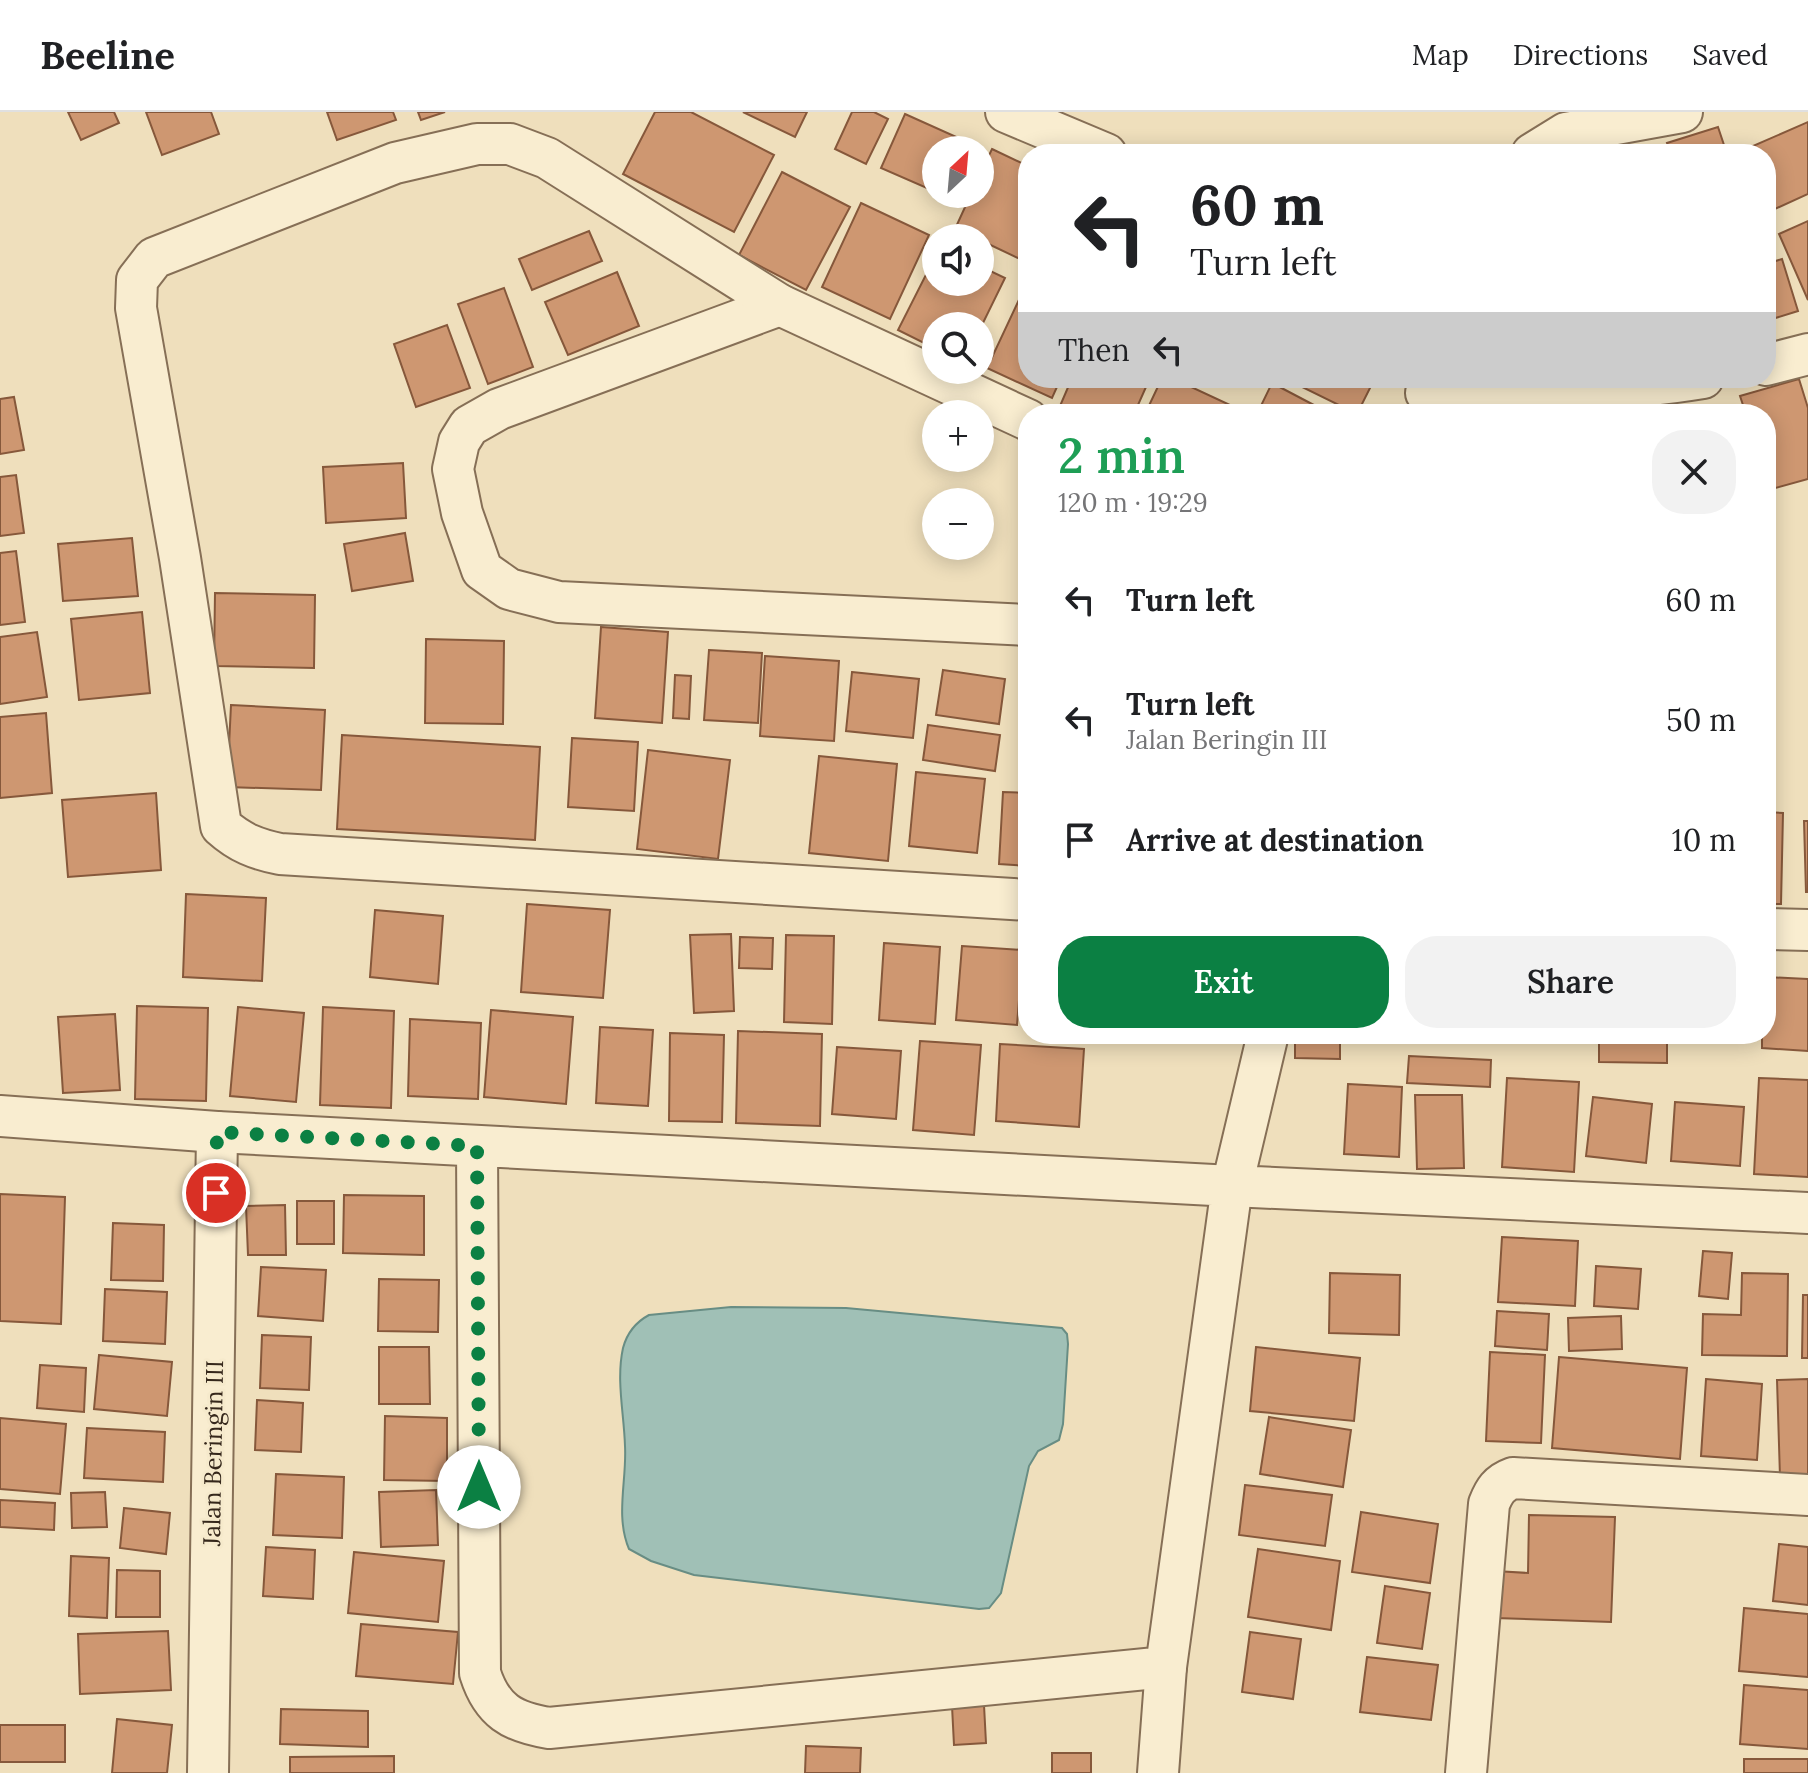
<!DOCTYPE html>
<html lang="en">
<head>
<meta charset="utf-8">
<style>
	:root { --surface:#fff; --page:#f2f2f2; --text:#202124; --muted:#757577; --line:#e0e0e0; --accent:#0b8043 }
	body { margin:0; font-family:Lora,serif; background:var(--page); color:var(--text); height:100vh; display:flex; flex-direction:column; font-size:30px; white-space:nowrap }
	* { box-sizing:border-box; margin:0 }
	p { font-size:26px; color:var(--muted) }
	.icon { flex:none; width:44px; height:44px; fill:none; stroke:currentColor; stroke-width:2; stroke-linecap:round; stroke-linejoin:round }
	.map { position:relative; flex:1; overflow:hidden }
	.details { position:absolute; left:1018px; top:292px; width:758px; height:640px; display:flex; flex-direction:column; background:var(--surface); border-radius:32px; box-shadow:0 4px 20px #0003 }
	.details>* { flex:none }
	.top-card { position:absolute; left:1018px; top:32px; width:758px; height:244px; border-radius:32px; box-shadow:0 4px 20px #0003; background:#fff; color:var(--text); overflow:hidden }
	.needle { width:52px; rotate:26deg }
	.fabs { position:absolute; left:922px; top:24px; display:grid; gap:16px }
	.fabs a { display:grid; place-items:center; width:72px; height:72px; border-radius:50%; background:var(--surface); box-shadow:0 4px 20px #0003; font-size:40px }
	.pin { position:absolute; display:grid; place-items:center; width:68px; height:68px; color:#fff; margin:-34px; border:4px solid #fff; border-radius:50%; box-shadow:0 2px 8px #0007 }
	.me { position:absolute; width:88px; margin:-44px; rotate:0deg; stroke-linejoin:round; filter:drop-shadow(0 0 6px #0008) }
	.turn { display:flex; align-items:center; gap:28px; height:168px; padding:0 40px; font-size:36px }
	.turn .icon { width:104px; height:104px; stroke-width:2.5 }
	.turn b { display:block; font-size:56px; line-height:68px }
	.then { display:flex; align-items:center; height:76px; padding:0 40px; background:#0003; gap:16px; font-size:30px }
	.round { display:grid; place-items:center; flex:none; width:84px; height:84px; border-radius:32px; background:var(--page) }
	.head { display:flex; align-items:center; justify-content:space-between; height:136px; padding:0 40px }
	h1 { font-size:48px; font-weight:600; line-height:60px; color:#1e9e55 }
	.action { display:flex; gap:16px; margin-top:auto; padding:16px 40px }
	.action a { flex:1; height:92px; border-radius:32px; background:var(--accent); color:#fff; font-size:32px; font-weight:600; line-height:92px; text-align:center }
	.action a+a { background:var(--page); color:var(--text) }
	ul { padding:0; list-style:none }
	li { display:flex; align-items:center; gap:24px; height:120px; padding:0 40px }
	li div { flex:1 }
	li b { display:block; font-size:30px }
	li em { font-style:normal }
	header { display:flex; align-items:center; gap:48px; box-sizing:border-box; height:112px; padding:0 40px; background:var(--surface); border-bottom:2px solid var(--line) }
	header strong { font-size:38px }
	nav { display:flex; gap:44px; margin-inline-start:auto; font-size:28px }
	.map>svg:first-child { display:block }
	.water { fill:#a0c0b6; stroke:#688d84; stroke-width:2 }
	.building { fill:#ce9771; stroke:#86583b; stroke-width:2 }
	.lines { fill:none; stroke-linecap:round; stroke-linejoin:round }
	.minor-casing { stroke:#866f56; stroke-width:44 }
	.minor { stroke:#f9edd0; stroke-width:40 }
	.route { stroke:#0b8043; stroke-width:14; stroke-dasharray:0 25.2 }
	.labels { text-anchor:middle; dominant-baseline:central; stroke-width:6; stroke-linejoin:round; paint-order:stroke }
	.street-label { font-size:24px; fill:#35271b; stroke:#f6eacc }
</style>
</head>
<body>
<header>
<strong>Beeline</strong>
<nav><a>Map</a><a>Directions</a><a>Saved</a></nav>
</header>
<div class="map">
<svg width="1808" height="1661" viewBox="0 0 1808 1661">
	<rect width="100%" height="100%" fill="#efdfbc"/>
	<path class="water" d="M731 1195 846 1196 1062 1216 1067 1222 1068 1232 1063 1312 1059 1328 1038 1339 1029 1354 1001 1481 989 1496 979 1497 694 1463 651 1449 629 1437C615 1404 627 1368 625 1334 624 1301 616 1268 623 1236 627 1221 636 1210 649 1203Z"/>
	<g class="building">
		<polygon points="68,0 114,0 119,11 81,28"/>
		<polygon points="146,0 211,0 219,22 162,43"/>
		<polygon points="327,0 393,0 396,8 337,28"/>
		<polygon points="418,0 445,0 421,8"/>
		<polygon points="655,0 691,0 774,43 734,120 623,62"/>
		<polygon points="743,0 807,0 795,25"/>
		<polygon points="852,0 874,0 888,7 866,52 835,37"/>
		<polygon points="905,2 972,32 970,38 936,38 936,80 881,56"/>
		<polygon points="1808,10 1808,82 1766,101 1766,42 1737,41"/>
		<polygon points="1718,15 1727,42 1671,42 1667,31"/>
		<polygon points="992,37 1028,54 1028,130 1020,147 980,128 980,126 955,117 971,82 980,82 980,62"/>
		<polygon points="782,60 850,95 806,178 739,143"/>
		<polygon points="861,91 929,123 890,207 822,175"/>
		<polygon points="1808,109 1808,188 1779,122"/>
		<polygon points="589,119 602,149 532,178 519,147"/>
		<polygon points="936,143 936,170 980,170 980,154 1005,166 980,217 980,214 936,214 936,237 898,218"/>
		<polygon points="1782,147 1798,199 1766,209 1766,152"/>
		<polygon points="617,160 639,214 568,243 545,190"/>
		<polygon points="1025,175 1028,177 1028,266 1061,266 1052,286 987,256"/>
		<polygon points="504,176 533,255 488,272 458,192"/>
		<polygon points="447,213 470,276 416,295 394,232"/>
		<polygon points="1072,266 1150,266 1134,302 1078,302 1060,294"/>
		<polygon points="1162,266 1172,266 1230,293 1226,302 1145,302"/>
		<polygon points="1296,266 1375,266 1357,302 1294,271"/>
		<polygon points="1799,267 1808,296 1808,367 1768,378 1766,302 1746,302 1740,284"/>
		<polygon points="1272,271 1331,302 1257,302"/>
		<polygon points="14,285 24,338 0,342 0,287"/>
		<polygon points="403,351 406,406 326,411 323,355"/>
		<polygon points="16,363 24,421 0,424 0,365"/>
		<polygon points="405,421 413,469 352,479 344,432"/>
		<polygon points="132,426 138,484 63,489 58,432"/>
		<polygon points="16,439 25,510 0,513 0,441"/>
		<polygon points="215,481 315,483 314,556 214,554"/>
		<polygon points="142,500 150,581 79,588 71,507"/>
		<polygon points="601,515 668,520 662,611 595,606"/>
		<polygon points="37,520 47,585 0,592 0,525"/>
		<polygon points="426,527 504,529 503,612 425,611"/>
		<polygon points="709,538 762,541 758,611 704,608"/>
		<polygon points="765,544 839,549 834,629 760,624"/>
		<polygon points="943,558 1005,567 999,612 936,603"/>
		<polygon points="852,560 919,567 913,626 846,619"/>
		<polygon points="675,563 691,564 689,607 673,606"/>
		<polygon points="231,593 325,598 321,678 227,675"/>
		<polygon points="46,601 52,681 0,686 0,605"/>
		<polygon points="928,613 1000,623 995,659 923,648"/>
		<polygon points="342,623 540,635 535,728 337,717"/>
		<polygon points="572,626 638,630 634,699 568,695"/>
		<polygon points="648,638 730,648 718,747 637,737"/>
		<polygon points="819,644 897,652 888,749 809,741"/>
		<polygon points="916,660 985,667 977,741 909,734"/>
		<polygon points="1003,680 1028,681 1028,754 999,752"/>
		<polygon points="156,681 161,758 68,765 62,688"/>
		<polygon points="1766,700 1783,701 1781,792 1766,792"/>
		<polygon points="1804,709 1808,709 1808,780 1806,780"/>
		<polygon points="186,782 266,786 262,869 183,865"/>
		<polygon points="527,792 610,798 603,886 521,880"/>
		<polygon points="375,798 443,804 438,872 370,865"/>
		<polygon points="731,822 734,899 694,901 690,823"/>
		<polygon points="786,823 834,824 832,912 784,910"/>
		<polygon points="740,825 773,826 772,857 739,856"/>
		<polygon points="884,831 940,835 935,912 879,908"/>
		<polygon points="962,834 1023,838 1017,913 956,908"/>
		<polygon points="1766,865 1808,867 1808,939 1762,936 1762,922 1766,922"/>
		<polygon points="137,894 208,896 206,989 135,987"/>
		<polygon points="238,895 304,901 296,990 230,984"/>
		<polygon points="323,895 394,899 391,996 320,993"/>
		<polygon points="491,898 573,905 566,992 484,985"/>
		<polygon points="115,902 120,978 63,981 58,905"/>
		<polygon points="410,907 481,911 478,987 408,984"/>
		<polygon points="600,915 653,918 648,994 596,991"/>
		<polygon points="738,919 822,922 820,1014 736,1011"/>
		<polygon points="670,921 724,923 722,1010 669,1009"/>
		<polygon points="1295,922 1340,922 1340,947 1295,946"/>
		<polygon points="1410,922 1492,922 1492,931 1409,928"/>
		<polygon points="1599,922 1667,922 1667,951 1599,950"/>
		<polygon points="920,929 981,933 974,1023 913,1018"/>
		<polygon points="1000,932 1084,937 1079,1015 996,1009"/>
		<polygon points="837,935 901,939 896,1007 832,1002"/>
		<polygon points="1409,944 1491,948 1490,975 1407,971"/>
		<polygon points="1507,966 1579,970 1574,1060 1502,1055"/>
		<polygon points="1759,966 1808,968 1808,1065 1754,1062"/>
		<polygon points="1348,972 1402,975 1399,1045 1344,1042"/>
		<polygon points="1415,983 1462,983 1464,1056 1417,1057"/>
		<polygon points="1593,985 1652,992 1646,1051 1586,1044"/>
		<polygon points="1675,990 1744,995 1740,1054 1671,1049"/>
		<polygon points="0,1082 65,1085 61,1212 0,1209"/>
		<polygon points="344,1083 424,1084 424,1143 343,1141"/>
		<rect x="297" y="1089" width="37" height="43"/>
		<polygon points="285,1093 286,1143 248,1143 246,1094"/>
		<polygon points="113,1111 164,1113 163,1169 111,1168"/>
		<polygon points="1502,1125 1578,1129 1575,1194 1498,1190"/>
		<polygon points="1703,1139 1732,1141 1728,1187 1699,1184"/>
		<polygon points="1596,1154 1641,1157 1638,1197 1594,1194"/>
		<polygon points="261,1155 326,1158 323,1209 258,1204"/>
		<polygon points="1330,1161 1400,1163 1399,1223 1329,1221"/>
		<polygon points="1742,1161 1788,1162 1787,1244 1702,1243 1703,1202 1741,1203"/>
		<polygon points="379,1167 439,1168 438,1220 378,1219"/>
		<polygon points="105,1177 167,1180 165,1232 103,1229"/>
		<polygon points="1803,1183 1808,1183 1808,1246 1802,1246"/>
		<polygon points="1497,1199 1549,1202 1547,1238 1495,1234"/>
		<polygon points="1621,1204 1622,1237 1569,1239 1568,1206"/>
		<polygon points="262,1223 311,1225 309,1278 260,1276"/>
		<polygon points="379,1235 429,1235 430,1292 379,1292"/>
		<polygon points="1256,1235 1360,1246 1354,1309 1250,1299"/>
		<polygon points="1490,1240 1545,1243 1541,1331 1486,1329"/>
		<polygon points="99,1243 172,1250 167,1304 94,1297"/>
		<polygon points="1559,1245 1687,1256 1680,1347 1552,1336"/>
		<polygon points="40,1253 86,1256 84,1300 37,1296"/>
		<polygon points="1706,1267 1762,1272 1757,1348 1701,1344"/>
		<polygon points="1808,1267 1808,1364 1780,1365 1777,1268"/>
		<polygon points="257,1288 303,1291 301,1340 255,1338"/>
		<polygon points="385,1304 447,1306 447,1369 384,1368"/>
		<polygon points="1269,1305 1351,1318 1343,1375 1260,1362"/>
		<polygon points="0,1306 66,1312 60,1382 0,1377"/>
		<polygon points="87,1316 165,1320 163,1370 84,1366"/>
		<polygon points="276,1362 344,1365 342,1426 273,1423"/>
		<polygon points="1245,1373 1332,1383 1325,1434 1239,1423"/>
		<polygon points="436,1378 438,1433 381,1435 379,1380"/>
		<polygon points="105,1380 107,1415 72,1416 71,1381"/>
		<polygon points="0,1388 55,1391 54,1418 0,1415"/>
		<polygon points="124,1396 170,1401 166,1442 120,1436"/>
		<polygon points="1361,1400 1438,1412 1430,1471 1352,1460"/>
		<polygon points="1529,1403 1615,1405 1611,1510 1495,1506 1496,1459 1528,1461"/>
		<polygon points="1779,1432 1808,1435 1808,1493 1773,1489"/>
		<polygon points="266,1435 315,1438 313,1487 263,1484"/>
		<polygon points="1258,1437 1340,1449 1331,1518 1248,1505"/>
		<polygon points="354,1440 444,1449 438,1510 348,1501"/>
		<polygon points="71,1444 109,1446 107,1506 69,1504"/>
		<polygon points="117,1458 160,1459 160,1505 116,1505"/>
		<polygon points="1385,1474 1430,1481 1422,1537 1377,1531"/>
		<polygon points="1744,1496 1808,1502 1808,1565 1739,1559"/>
		<polygon points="361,1512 458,1520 453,1572 356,1564"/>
		<polygon points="168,1519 171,1578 80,1582 78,1522"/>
		<polygon points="1250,1520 1301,1527 1293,1587 1242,1580"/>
		<polygon points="1367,1545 1438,1553 1431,1608 1360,1600"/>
		<polygon points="1744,1573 1808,1578 1808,1637 1740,1632"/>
		<polygon points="984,1593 986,1631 954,1633 952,1594"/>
		<polygon points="281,1597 368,1599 368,1635 280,1632"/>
		<polygon points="117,1607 172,1613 167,1661 112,1661"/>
		<rect x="0" y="1613" width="65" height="37"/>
		<polygon points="806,1634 861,1636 860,1661 805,1661"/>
		<rect x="1052" y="1641" width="39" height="20"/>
		<polygon points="394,1644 394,1661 290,1661 290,1645"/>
		<rect x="1744" y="1647" width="64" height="14"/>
	</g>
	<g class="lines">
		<defs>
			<g id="minor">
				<polyline points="1006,0 1106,42"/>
				<polyline points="1532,42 1566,21 1682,0"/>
				<polyline points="780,193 499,297 469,314 459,330 453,357 462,401 482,458 509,477 559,490 1028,513"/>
				<polyline points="1766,253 1808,242"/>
				<path d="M1426 281C1519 280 1611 281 1703 266"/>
				<path d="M1028 308 780 193 547 46 510 32H477L395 51 154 146 137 168 136 196 180 446 221 714C240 731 256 737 280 742L1028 788"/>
				<polyline points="1766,817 1808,818"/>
				<polyline points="1268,922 1232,1074 1808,1101"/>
				<path d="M0 1004 217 1020 1232 1074 1166 1555 549 1616C512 1610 492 1599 480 1561L477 1034"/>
				<polyline points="208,1661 217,1020"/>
				<polyline points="1158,1661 1166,1555"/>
				<path d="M1466 1661 1489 1392C1494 1379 1499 1371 1513 1366L1808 1383"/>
			</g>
		</defs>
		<use href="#minor" class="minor-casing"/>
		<use href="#minor" class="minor"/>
	</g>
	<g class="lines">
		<polyline class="route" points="216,1081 217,1020 477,1034 479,1375"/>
	</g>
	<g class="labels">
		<g class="street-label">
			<text transform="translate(213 1341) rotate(-89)">Jalan Beringin III</text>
		</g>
	</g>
</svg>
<div class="fabs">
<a><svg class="needle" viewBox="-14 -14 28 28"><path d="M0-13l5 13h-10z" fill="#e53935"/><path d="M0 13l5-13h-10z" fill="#757577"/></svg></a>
<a><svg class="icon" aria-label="sound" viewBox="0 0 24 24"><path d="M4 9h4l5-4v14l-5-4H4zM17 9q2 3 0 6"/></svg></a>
<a><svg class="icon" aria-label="search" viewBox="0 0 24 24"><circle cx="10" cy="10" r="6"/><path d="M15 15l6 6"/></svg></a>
<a>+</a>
<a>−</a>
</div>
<div class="pin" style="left:216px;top:1081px;background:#d93025"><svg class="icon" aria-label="arrive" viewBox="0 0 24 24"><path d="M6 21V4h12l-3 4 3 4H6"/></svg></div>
<svg class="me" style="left:479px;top:1375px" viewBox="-20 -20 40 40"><circle r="19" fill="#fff"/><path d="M0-13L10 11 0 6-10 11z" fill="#0b8043"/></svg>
<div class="top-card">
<div class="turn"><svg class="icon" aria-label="left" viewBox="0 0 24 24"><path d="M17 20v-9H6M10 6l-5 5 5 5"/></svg><div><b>60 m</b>Turn left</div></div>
<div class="then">Then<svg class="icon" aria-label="left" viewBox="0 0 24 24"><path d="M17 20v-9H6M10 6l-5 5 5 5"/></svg></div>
</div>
<section class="details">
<div class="head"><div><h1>2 min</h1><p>120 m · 19:29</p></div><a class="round"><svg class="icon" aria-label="close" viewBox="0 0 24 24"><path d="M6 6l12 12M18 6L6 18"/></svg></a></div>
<ul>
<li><svg class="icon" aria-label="left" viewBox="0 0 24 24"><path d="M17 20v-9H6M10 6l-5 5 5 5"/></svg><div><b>Turn left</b></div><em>60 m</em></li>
<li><svg class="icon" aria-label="left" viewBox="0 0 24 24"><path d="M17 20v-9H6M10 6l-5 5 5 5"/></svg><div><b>Turn left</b><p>Jalan Beringin III</p></div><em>50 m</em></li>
<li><svg class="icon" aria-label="arrive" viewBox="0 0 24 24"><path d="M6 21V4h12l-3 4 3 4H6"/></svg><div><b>Arrive at destination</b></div><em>10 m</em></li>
</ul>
<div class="action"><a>Exit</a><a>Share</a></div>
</section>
</div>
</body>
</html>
